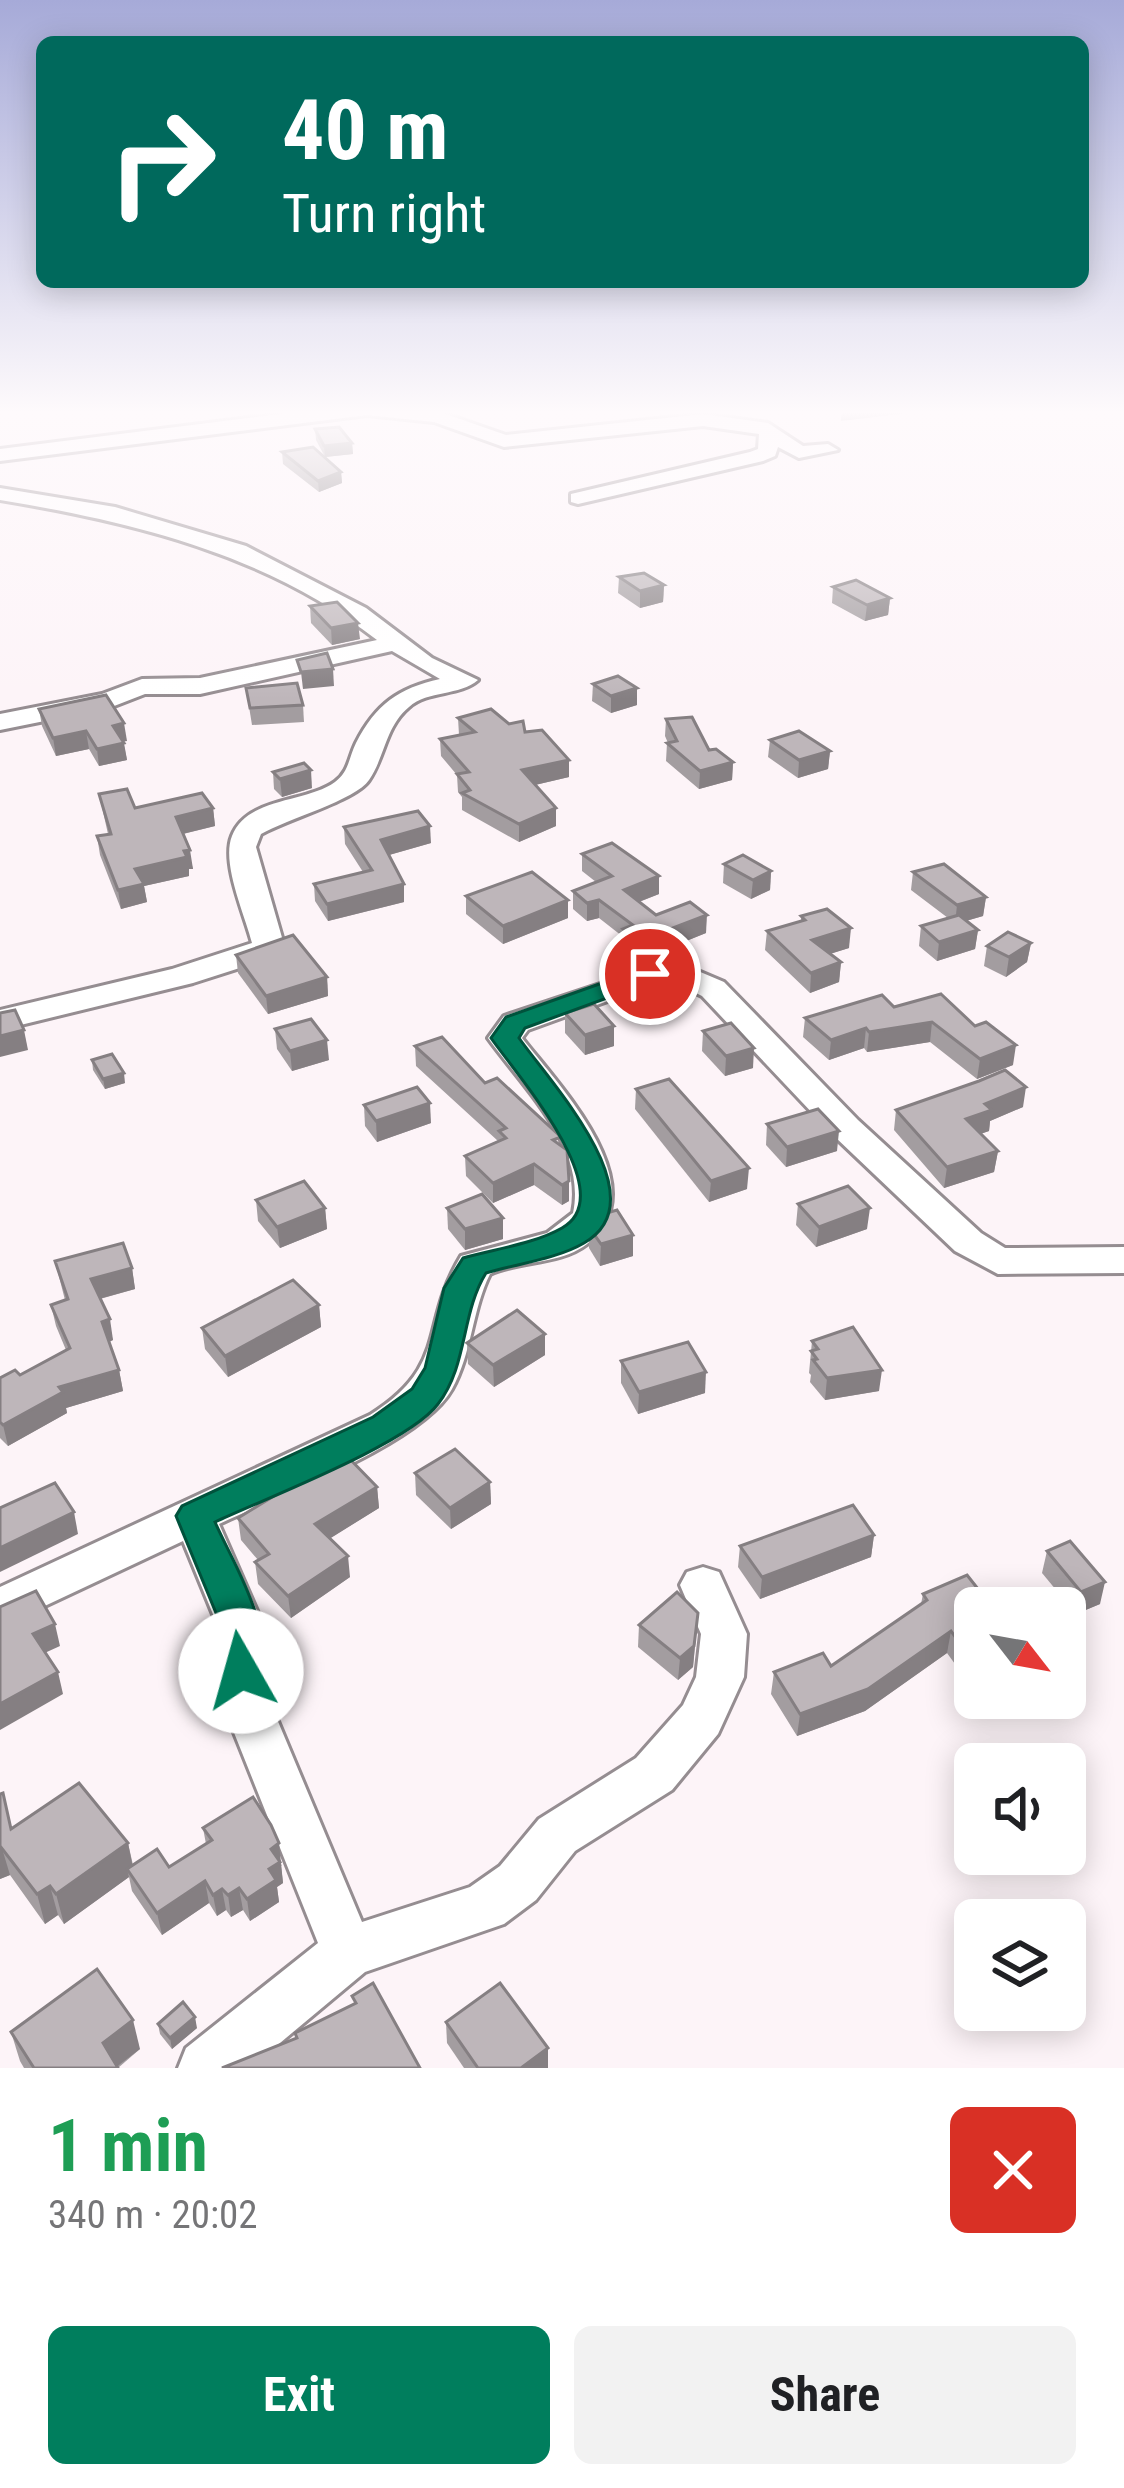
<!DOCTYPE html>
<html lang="en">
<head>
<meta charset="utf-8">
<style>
	:root { --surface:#fff; --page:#f2f2f2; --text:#202124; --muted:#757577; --accent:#007e5d }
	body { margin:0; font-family:"Roboto Condensed",sans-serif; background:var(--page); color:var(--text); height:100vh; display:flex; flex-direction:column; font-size:45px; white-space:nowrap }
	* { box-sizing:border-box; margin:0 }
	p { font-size:39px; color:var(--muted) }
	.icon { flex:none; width:66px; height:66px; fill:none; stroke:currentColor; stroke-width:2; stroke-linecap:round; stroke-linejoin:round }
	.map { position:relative; height:2068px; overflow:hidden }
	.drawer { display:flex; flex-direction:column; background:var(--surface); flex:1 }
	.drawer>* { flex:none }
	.guide { position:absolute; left:36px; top:36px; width:1053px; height:252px; border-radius:18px; box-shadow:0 6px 30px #0003; background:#00695c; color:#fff; overflow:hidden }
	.needle { width:78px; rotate:121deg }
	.fabs { position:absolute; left:954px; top:1587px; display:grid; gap:24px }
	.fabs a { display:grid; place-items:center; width:132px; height:132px; border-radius:18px; background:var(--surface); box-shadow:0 6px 30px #0003; font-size:60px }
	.pin { position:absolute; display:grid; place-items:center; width:102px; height:102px; color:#fff; margin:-51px; border:6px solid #fff; border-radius:50%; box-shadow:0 3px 12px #0007 }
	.me { position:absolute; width:132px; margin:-66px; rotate:353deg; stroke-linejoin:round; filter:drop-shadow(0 0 9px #0008) }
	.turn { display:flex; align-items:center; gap:42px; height:252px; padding:0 48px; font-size:54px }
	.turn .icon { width:156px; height:156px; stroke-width:2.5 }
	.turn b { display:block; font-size:84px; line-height:102px }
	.round { display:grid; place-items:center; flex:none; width:126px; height:126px; border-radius:18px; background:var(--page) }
	.headline { display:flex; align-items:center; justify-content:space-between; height:204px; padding:0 48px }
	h1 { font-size:72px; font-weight:700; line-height:90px; color:#1e9e55 }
	.button { display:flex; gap:24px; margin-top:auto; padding:24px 48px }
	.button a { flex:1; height:138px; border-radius:18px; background:var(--accent); color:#fff; font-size:48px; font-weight:700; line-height:138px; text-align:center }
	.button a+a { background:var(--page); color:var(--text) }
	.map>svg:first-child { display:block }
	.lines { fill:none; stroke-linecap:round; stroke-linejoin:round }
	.minor-casing { stroke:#958d91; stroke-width:6 }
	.minor { fill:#fff; fill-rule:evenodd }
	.wall { fill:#a39da0 }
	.shaded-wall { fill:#857f82 }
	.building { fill:#beb6ba; stroke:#857f82; stroke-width:3 }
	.route { fill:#007e5d; stroke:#00523c; stroke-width:3 }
</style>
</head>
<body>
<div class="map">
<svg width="1124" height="2068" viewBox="0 0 1124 2068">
	<rect width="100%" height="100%" fill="#fdf4f8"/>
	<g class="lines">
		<defs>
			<g id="minor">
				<polygon points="321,409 437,411 506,435 703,414 768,423 803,446 828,444 838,450 799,458 778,447 775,456 763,461 578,504 571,502 571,494 750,452 758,449 759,434 703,426 504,447 434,422 367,415 0,461 0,449"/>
				<path d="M0 488 115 507 246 546 366 608 432 658 478 680C460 696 428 690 409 707 385 727 385 757 369 780 356 800 287 819 261 834L256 847 285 948 280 955 193 983 0 1030V1010L172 969 252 943C245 915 221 863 232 836 247 797 306 803 335 782 349 772 349 757 356 743 376 704 399 688 440 679L392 651 200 694H145L109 708 0 730V714L102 694 142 679 200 678 377 640C268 555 134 522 0 500Z"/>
				<path d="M672 960 724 982 858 1120 981 1233 1005 1248 1124 1247V1273L998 1274 955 1251 834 1136 702 996 668 979 528 1030 522 1038C559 1086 658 1187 587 1244 560 1265 519 1260 490 1274 472 1310 472 1353 452 1389 422 1443 278 1496 219 1524L265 1629 269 1700 362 1922 470 1887 500 1866 539 1819 636 1758 683 1705 696 1677 701 1634 680 1585 687 1572 703 1567 719 1572 747 1634 744 1677 718 1734 672 1790 575 1851 536 1900 504 1924 365 1972 250 2068H178L186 2048 318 1943 221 1700 219 1629 183 1541 0 1627V1587L370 1415C450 1365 419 1326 461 1256L547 1233 573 1213C587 1147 524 1088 488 1038L504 1016Z"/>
			</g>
		</defs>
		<use href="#minor" class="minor-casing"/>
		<use href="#minor" class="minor"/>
	</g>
	<g class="wall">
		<polygon points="315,429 352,443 353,454 325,457 316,440"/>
		<polygon points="282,452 341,472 342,483 319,492 283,464"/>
		<polygon points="619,577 664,585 663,602 640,608 618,593"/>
		<polygon points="833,587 890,598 888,615 865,621 832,603"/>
		<polygon points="310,606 360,639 332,645 311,623"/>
		<polygon points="593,684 637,688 637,705 611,713 592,701"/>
		<polygon points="246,688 303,705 304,722 252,725"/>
		<polygon points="39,709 127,741 123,741 127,760 99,766 89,749 56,756 42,726"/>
		<polygon points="458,718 509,724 525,732 569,760 569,777 535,785 556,808 556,826 519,842 462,810 462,797 458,792 457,775 441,756 440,739 459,735"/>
		<polygon points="666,719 709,750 733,762 732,780 699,789 666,761 667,743 668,743 665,736"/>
		<polygon points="770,740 830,751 828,769 798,778 768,757"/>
		<polygon points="273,772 312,788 282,797 274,789"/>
		<polygon points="99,794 135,808 213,808 215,826 183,834 193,869 189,869 189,876 144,886 147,902 121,909 100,855 97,836 108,834"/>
		<polygon points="344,827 431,843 389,855 404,884 404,902 328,921 315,901 314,884 363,872 345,844"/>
		<polygon points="582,854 659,894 639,902 656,915 706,933 639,960 622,947 622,936 599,918 587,921 573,909 573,891 596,882 582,871"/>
		<polygon points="724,864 771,871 770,890 751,899 723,883"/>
		<polygon points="913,872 986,897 983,916 966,921 978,930 975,949 937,961 919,946 921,926 948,918 911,890"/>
		<polygon points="466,896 568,918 503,944 466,914"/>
		<polygon points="801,916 849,948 829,954 841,962 839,982 810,993 765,950 767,931 801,921"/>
		<polygon points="1031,943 1027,962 1006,977 984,966 987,946"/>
		<polygon points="236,955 327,977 328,996 268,1014 238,973"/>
		<polygon points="650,973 692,996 671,1009 650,992"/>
		<polygon points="894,1007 975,1026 1013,1065 977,1079 930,1042 867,1052 864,1048 829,1060 803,1037 805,1018"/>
		<polygon points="565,1013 614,1046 585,1055 565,1033"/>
		<polygon points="275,1029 329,1060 292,1071 277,1049"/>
		<polygon points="703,1031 753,1068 725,1076 702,1051"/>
		<polygon points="415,1046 485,1083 561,1146 569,1181 569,1201 562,1205 534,1185 493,1203 466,1176 465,1156 498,1141 416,1066"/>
		<polygon points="92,1060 125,1083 105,1089 93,1070"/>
		<polygon points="979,1081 1023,1107 990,1121 989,1131 980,1134 998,1151 994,1172 944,1188 894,1130 896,1110"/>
		<polygon points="636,1089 747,1189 709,1202 635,1109"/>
		<polygon points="364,1105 431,1123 377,1142 365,1126"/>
		<polygon points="767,1124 837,1151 786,1167 766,1145"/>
		<polygon points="256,1200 325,1208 327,1229 280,1248 258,1221"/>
		<polygon points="798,1204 867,1229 816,1247 796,1225"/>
		<polygon points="447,1208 503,1239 465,1250 448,1229"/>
		<polygon points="589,1227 633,1256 600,1266 589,1248"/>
		<polygon points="55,1261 132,1268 135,1289 100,1299 113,1340 109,1342 119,1370 123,1391 66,1408 67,1413 8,1446 0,1438 0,1378 20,1375 66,1350 56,1326 51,1305 65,1300"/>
		<polygon points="319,1305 321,1327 228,1377 205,1349 202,1328"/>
		<polygon points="812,1341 879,1391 825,1400 810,1382 811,1375 809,1373"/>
		<polygon points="467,1343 545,1355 494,1387 468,1364"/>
		<polygon points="621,1361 705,1393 638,1414 621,1383"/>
		<polygon points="415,1473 490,1482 491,1504 451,1529 416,1495"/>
		<polygon points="377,1487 379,1508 330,1538 350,1577 291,1618 258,1584 255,1562 258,1560 241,1540 238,1518"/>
		<polygon points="874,1535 871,1557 760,1599 738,1567 740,1546"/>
		<polygon points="1047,1551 1100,1604 1076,1614 1042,1573"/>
		<polygon points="923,1594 993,1608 955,1664 947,1653 865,1711 797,1736 771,1694 774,1672 831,1666 921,1604"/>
		<polygon points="639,1625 696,1635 693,1667 678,1680 638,1647"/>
		<polygon points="0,1794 12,1829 128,1843 133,1865 169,1867 206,1844 203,1828 282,1865 281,1866 283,1883 277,1887 279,1902 250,1921 243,1910 231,1917 226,1910 217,1916 209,1903 162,1935 132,1891 129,1877 64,1924 58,1915 45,1924 10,1875 0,1879"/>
		<polygon points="446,2022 548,2048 548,2068 464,2068 447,2043"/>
		<polygon points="158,2024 197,2028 172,2049 160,2034"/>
		<polygon points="11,2032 140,2049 118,2068 24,2068 20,2061"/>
	</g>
	<g class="shaded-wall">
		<polygon points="842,409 908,409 908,413 841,421"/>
		<polygon points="352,443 353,454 325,457 324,446"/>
		<polygon points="341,472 342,483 319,492 318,481"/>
		<polygon points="664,585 663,602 640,608 640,591"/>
		<polygon points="890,598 888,615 865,621 867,605"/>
		<polygon points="358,623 360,639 332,645 331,628"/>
		<polygon points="333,669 334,686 303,689 301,672"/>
		<polygon points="637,688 637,705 611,713 611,696"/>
		<polygon points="124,723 127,741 116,743 113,726"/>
		<polygon points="86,731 89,749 56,756 53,738"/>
		<polygon points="124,743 127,760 99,766 97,749"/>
		<polygon points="830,751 828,769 798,778 799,760"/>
		<polygon points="569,760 569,777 522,788 522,770"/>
		<polygon points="733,762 732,780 699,789 700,771"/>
		<polygon points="311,770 312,788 282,797 280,779"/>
		<polygon points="213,808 215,826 178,835 176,817"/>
		<polygon points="556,808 556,826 519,842 519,824"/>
		<polygon points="430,826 431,843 382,857 381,840"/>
		<polygon points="190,850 193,869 189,869 189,876 144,886 147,902 121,909 118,890 135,869"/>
		<polygon points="771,871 770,890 751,899 753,880"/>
		<polygon points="659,876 659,894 623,908 624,890"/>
		<polygon points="404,884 404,902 328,921 327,904"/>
		<polygon points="986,897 983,916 955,924 957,905"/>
		<polygon points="568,900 568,918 503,944 503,926"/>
		<polygon points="599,900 599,918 587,921 587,903"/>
		<polygon points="707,915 706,933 639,960 639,941"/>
		<polygon points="851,928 849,948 811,960 812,940"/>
		<polygon points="978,930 975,949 937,961 939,942"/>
		<polygon points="1031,943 1027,962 1006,977 1009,957"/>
		<polygon points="841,962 839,982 810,993 811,973"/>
		<polygon points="327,977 328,996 268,1014 266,996"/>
		<polygon points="693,977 692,996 671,1009 672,989"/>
		<polygon points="932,1022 930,1042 867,1052 869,1032"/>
		<polygon points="614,1026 614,1046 585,1055 585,1035"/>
		<polygon points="866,1028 864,1048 829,1060 831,1040"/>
		<polygon points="24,1030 28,1050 0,1057 0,1036"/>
		<polygon points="327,1040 329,1060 292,1071 290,1051"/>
		<polygon points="1016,1045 1013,1065 977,1079 980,1059"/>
		<polygon points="754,1048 753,1068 725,1076 726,1056"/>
		<polygon points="124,1073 125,1083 105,1089 103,1079"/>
		<polygon points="1026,1087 1023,1107 990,1121 989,1131 963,1140 966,1119 985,1104"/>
		<polygon points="430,1103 431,1123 377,1142 376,1121"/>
		<polygon points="839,1131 837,1151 786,1167 787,1147"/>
		<polygon points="998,1151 994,1172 944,1188 947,1167"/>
		<polygon points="534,1164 534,1185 493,1203 493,1183"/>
		<polygon points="749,1168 747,1189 709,1202 711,1181"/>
		<polygon points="569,1181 569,1201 562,1205 562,1185"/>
		<polygon points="325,1208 327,1229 280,1248 277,1227"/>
		<polygon points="870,1208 867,1229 816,1247 819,1227"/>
		<polygon points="503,1218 503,1239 465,1250 465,1229"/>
		<polygon points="633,1235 633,1256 600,1266 601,1244"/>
		<polygon points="132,1268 135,1289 95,1300 91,1279"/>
		<polygon points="319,1305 321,1327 228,1377 225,1356"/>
		<polygon points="110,1319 113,1340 106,1343 102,1322"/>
		<polygon points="545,1334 545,1355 494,1387 493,1365"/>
		<polygon points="119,1370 123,1391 66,1408 67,1413 8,1446 3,1425 59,1387"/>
		<polygon points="882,1370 879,1391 825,1400 827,1378"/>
		<polygon points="706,1372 705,1393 638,1414 639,1392"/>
		<polygon points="490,1482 491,1504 451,1529 450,1508"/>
		<polygon points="377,1487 379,1508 318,1546 315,1524"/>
		<polygon points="74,1512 78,1534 0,1572 0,1548"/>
		<polygon points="874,1535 871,1557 760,1599 762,1577"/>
		<polygon points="348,1556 350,1577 291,1618 288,1596"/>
		<polygon points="1105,1582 1100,1604 1076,1614 1081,1592"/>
		<polygon points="698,1613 693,1667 678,1680 680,1658"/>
		<polygon points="55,1624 60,1646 38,1656 33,1634"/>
		<polygon points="951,1631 947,1653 865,1711 797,1736 800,1714"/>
		<polygon points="975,1635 975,1655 955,1664 959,1642"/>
		<polygon points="58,1672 63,1694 0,1730 0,1704"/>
		<polygon points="128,1843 134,1873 127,1869 129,1877 64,1924 56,1894"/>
		<polygon points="279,1843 283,1883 277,1887 279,1902 250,1921 247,1899 269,1869 271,1849"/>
		<polygon points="1,1845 10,1875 0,1879 0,1846"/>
		<polygon points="205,1881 209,1903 162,1935 157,1913"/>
		<polygon points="50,1886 58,1915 45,1924 37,1894"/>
		<polygon points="239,1888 243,1910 231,1917 228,1895"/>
		<polygon points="222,1889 226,1910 217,1916 213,1895"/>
		<polygon points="195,2017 197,2028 172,2049 170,2038"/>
		<polygon points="133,2020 140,2049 115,2068 103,2043"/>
		<polygon points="548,2048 548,2068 521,2068"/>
	</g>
	<g class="building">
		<polygon points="339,427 352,443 324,446 315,429"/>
		<polygon points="313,447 341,472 318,481 282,452"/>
		<polygon points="644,573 664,585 640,591 619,577"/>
		<polygon points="856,580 890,598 867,605 833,587"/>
		<polygon points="337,602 358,623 331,628 310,606"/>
		<polygon points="327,653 333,669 301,672 297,660"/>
		<polygon points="618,676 637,688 611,696 593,684"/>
		<polygon points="297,683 303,705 250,708 246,688"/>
		<polygon points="106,695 124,723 113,726 124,743 97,749 86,731 53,738 39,709"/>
		<polygon points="491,709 509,724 523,721 525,732 542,730 569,760 522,770 556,808 519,824 462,793 470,790 457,774 469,772 440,739 475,732 458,718"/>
		<polygon points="692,717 709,750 716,749 733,762 700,771 667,743 677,741 666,719"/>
		<polygon points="799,731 830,751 799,760 770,740"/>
		<polygon points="304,763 311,770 280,779 273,772"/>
		<polygon points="127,789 135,808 202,793 213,808 176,817 190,850 184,851 187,857 135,869 144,884 118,890 97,836 111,834 99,794"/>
		<polygon points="418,811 430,826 381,840 404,884 327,904 314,884 372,870 344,827"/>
		<polygon points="612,843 659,876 624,890 656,915 690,902 707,915 639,941 623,929 633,925 599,900 587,903 573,891 612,876 582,854"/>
		<polygon points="743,855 771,871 753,880 724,864"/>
		<polygon points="944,864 986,897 957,905 913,872"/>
		<polygon points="532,872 568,900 503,926 466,896"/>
		<polygon points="827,909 851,928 812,940 841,962 811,973 767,931 805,920 801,916"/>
		<polygon points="959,915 978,930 939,942 921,926"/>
		<polygon points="1008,932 1031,943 1009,957 987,946"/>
		<polygon points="293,935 327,977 266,996 236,955"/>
		<polygon points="669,965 693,977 672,989 650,973"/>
		<polygon points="941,994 975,1026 986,1022 1016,1045 980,1059 932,1022 869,1032 866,1028 831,1040 805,1018 882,995 894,1007"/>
		<polygon points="594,1004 614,1026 585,1035 565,1013"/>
		<polygon points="15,1010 24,1030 0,1036 0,1013"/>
		<polygon points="311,1019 327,1040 290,1051 275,1029"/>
		<polygon points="731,1023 754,1048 726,1056 703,1031"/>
		<polygon points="442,1037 485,1083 497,1078 561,1137 553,1140 567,1150 569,1181 562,1185 534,1164 493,1183 465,1156 506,1138 499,1131 506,1128 415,1046"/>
		<polygon points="112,1054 124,1073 103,1079 92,1060"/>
		<polygon points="1005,1070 1026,1087 985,1104 992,1110 966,1119 998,1151 947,1167 896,1110 979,1081"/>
		<polygon points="669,1079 749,1168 711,1181 636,1089"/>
		<polygon points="417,1087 430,1103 376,1121 364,1105"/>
		<polygon points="818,1109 839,1131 787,1147 767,1124"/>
		<polygon points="304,1181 325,1208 277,1227 256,1200"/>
		<polygon points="848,1186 870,1208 819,1227 798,1204"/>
		<polygon points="482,1194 503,1218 465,1229 447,1208"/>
		<polygon points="617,1210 633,1235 601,1244 589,1227 600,1215"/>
		<polygon points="123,1243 132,1268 91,1279 110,1319 102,1322 119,1370 59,1387 63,1392 3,1425 0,1422 0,1378 15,1370 20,1375 70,1348 51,1305 68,1299 55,1261"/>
		<polygon points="293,1280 319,1305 225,1356 202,1328"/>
		<polygon points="517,1310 545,1334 493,1365 467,1343"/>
		<polygon points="853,1327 882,1370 827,1378 813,1360 817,1359 811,1351 818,1349 812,1341"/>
		<polygon points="688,1342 706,1372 639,1392 621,1361"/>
		<polygon points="455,1449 490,1482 450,1508 415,1473"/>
		<polygon points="344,1453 377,1487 315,1524 348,1556 288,1596 255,1562 269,1554 238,1518"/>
		<polygon points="55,1483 74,1512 0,1548 0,1508"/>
		<polygon points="853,1505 874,1535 762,1577 740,1546"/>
		<polygon points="1070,1541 1105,1582 1081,1592 1047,1551"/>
		<polygon points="967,1575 993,1608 975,1608 975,1635 959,1642 951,1631 868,1689 800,1714 774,1672 823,1653 831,1666 927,1600 923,1594"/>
		<polygon points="36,1591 55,1624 33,1634 58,1672 0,1704 0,1607"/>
		<polygon points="677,1592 698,1613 694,1646 680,1658 639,1625"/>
		<polygon points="79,1783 128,1843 56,1894 50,1886 37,1894 0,1846 0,1794 3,1793 11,1829"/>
		<polygon points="253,1797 271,1825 279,1843 271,1849 280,1862 269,1869 276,1880 247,1899 239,1888 228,1895 222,1889 213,1895 205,1881 157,1913 127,1869 157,1849 169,1867 212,1840 203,1828"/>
		<polygon points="97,1969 133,2020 103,2043 118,2068 34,2068 11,2032"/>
		<polygon points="373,1983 420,2068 222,2068 297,2038 295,2033 356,2003 352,1996"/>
		<polygon points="500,1983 548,2048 521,2068 478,2068 446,2022"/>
		<polygon points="183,2002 195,2017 170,2038 158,2024"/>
	</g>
	<linearGradient id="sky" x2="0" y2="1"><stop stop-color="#a6aad8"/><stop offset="0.59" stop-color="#fefafc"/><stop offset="1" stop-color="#fefafc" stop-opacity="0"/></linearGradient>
	<rect width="1124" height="699" fill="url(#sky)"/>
	<path class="route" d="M650 966 663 974 659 979 525 1028 519 1038C549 1081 661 1199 584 1243 557 1259 516 1264 486 1273 461 1313 468 1365 438 1404 408 1444 266 1498 215 1522 235 1568 279 1633 255 1683L241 1688 227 1683 222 1671 223 1630 176 1516 182 1506 373 1417 412 1389 425 1368 444 1288 463 1258C494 1249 534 1244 562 1228 623 1194 515 1073 491 1038L506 1017Z"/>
</svg>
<div class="fabs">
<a><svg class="needle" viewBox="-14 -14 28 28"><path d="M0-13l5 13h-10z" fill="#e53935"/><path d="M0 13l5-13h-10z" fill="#757577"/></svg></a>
<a><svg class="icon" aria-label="sound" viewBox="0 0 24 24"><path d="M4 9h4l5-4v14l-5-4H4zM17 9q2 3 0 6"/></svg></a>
<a><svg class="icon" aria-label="layers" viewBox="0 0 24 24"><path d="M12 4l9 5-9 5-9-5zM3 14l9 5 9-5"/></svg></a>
</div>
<div class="pin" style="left:650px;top:974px;background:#d93025"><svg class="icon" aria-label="arrive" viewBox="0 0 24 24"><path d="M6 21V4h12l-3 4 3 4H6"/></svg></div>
<svg class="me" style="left:241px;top:1671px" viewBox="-20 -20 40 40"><circle r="19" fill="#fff"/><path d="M0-13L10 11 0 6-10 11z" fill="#007e5d"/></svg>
<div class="guide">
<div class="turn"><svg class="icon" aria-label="right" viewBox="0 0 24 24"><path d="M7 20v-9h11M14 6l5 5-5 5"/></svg><div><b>40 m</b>Turn right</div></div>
</div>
</div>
<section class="drawer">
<div class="headline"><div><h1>1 min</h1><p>340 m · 20:02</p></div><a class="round" style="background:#d93025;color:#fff"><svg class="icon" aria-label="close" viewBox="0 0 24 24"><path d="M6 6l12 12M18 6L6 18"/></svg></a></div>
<div class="button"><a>Exit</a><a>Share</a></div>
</section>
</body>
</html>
